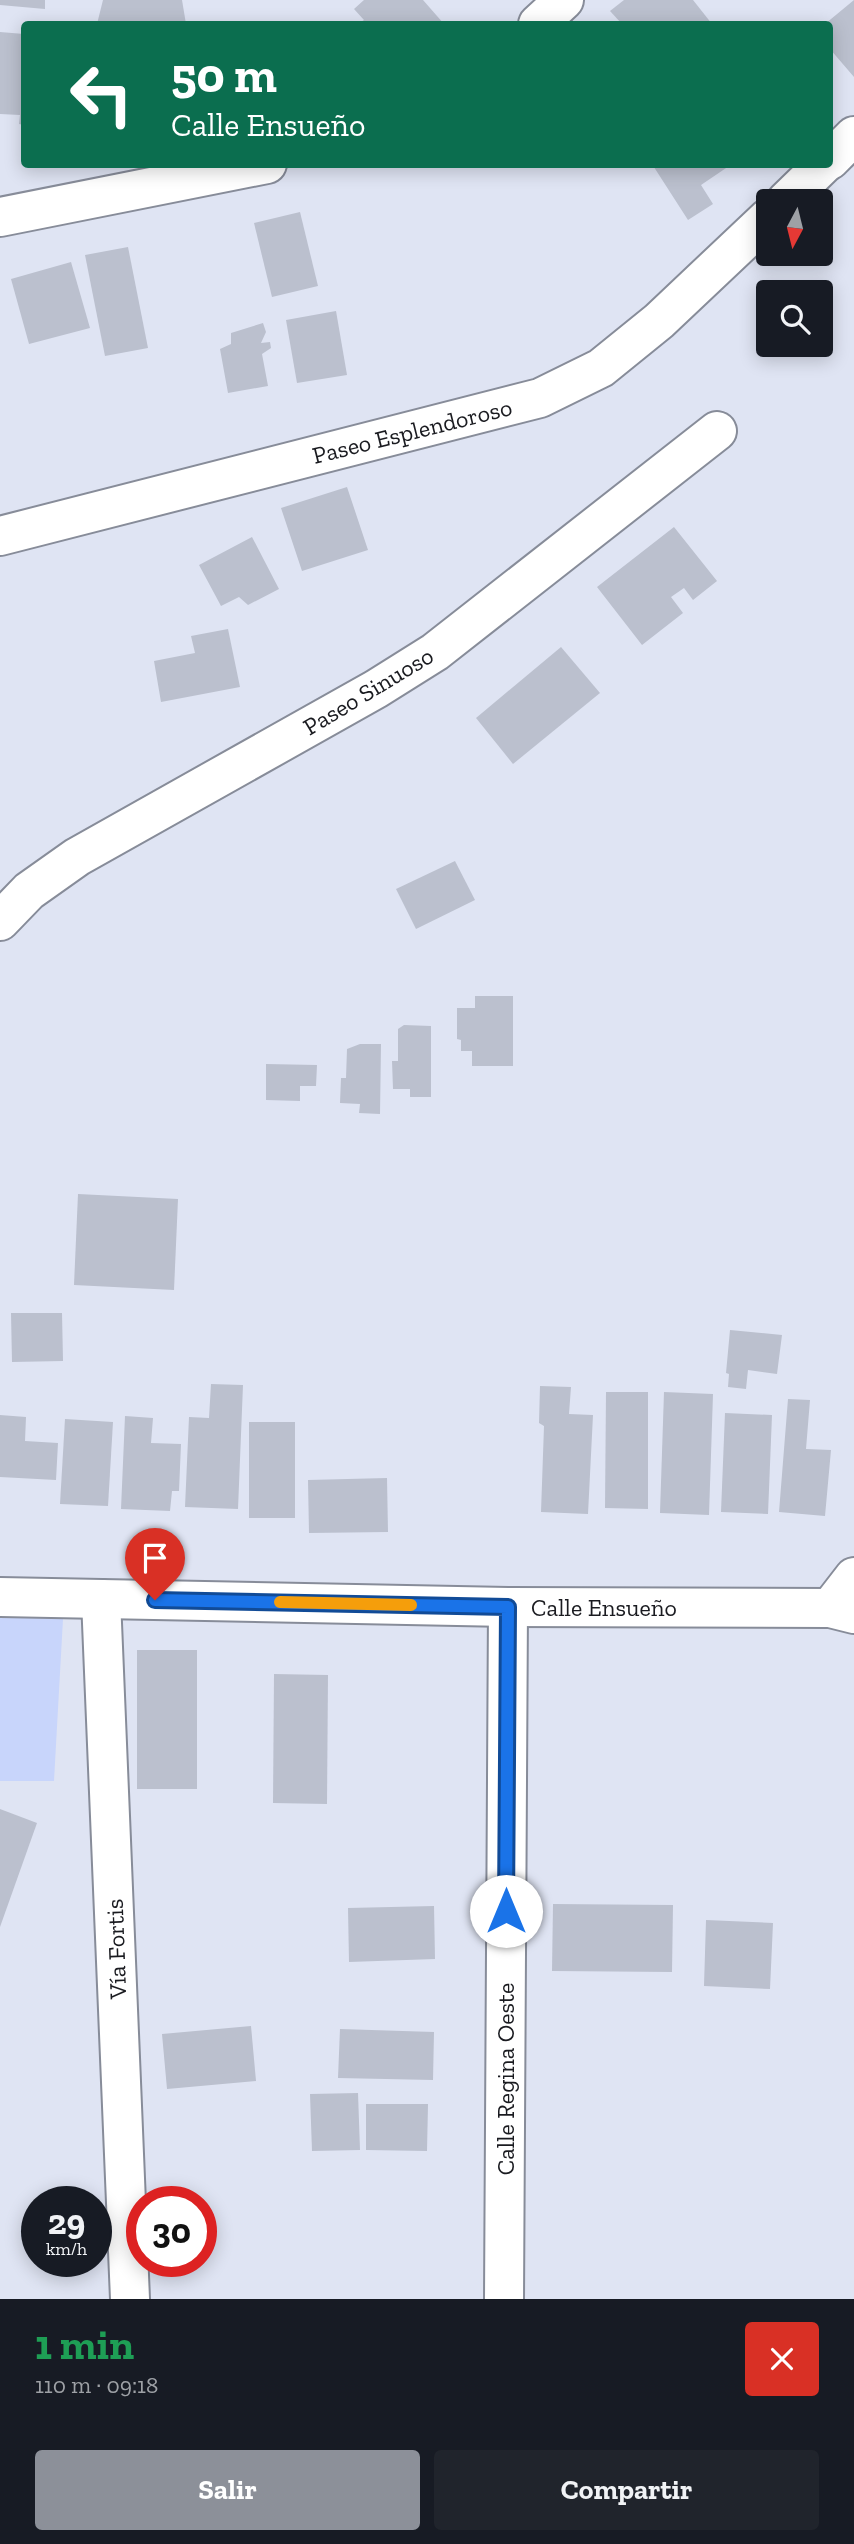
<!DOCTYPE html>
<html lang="es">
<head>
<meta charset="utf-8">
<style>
	:root { --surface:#171b24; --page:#20242c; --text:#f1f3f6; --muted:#9ea1a6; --accent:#8c9099 }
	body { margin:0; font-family:"Zilla Slab",serif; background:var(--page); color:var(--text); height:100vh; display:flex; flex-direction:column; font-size:26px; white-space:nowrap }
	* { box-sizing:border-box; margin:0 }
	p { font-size:23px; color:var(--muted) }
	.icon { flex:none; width:38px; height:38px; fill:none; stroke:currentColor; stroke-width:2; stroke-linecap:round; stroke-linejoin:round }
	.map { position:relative; height:2299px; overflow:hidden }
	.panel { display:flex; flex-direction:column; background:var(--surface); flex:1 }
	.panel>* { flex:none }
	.guide { position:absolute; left:21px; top:21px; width:812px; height:147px; border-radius:7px; box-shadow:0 4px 18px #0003; background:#0b6e4f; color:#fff; overflow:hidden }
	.needle { width:46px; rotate:187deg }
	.buttons { position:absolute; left:756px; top:189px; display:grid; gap:14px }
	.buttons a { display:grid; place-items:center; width:77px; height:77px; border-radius:7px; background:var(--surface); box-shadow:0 4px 18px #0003; font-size:35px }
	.speed { position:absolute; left:21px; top:2186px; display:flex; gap:14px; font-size:35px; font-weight:700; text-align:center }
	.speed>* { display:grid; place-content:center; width:91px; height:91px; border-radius:50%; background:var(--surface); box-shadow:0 4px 18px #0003; line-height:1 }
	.speed small { font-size:18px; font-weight:400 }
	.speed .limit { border:10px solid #d22; background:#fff; color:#111 }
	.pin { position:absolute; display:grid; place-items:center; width:60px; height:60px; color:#fff; margin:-72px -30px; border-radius:50% 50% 50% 0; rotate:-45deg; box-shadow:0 0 7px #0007 }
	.pin .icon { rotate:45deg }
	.me { position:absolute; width:77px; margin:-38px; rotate:0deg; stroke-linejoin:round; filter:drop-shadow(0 0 5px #0008) }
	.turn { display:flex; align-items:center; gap:24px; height:147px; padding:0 35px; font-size:32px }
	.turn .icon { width:91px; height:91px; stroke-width:2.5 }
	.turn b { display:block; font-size:49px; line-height:60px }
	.round { display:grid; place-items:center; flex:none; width:74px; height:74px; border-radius:7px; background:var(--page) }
	.head { display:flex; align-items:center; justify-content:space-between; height:119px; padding:0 35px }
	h1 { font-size:42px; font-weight:700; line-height:52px; color:#1e9e55 }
	.button { display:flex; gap:14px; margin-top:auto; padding:14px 35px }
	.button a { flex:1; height:80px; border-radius:7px; background:var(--accent); color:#fff; font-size:28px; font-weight:700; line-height:80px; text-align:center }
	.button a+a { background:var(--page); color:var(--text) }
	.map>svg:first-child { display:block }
	.green { fill:#c8d5fb }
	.building { fill:#bbc0ce }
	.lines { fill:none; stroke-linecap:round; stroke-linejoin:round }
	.street-casing { stroke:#878c99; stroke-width:42 }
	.secondary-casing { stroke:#878c99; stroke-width:42 }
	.primary-casing { stroke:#878c99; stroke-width:42 }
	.street { stroke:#fff; stroke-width:38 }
	.secondary { stroke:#fff; stroke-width:38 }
	.primary { stroke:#fff; stroke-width:38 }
	.route-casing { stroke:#114b97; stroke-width:18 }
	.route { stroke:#1a73e8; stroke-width:12 }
	.slow { stroke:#f59e0b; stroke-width:12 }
	.labels { text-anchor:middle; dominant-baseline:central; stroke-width:6; stroke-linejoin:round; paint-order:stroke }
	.street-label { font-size:24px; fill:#1a1b20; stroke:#fff }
</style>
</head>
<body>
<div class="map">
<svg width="854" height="2299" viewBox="0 0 854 2299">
	<rect width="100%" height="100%" fill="#dfe4f3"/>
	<polygon class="green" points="0,1600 64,1601 54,1781 0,1781"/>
	<g class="building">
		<polygon points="0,0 45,0 45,9 0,5"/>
		<polygon points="103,0 182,0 186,24 97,24"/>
		<polygon points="364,0 423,0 444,24 358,24 364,20 354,9"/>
		<polygon points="624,0 693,0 712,24 622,24 610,11"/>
		<polygon points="854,0 854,77 830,49 830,24 825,24"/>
		<polygon points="0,32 24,34 24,125 19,124 20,115 0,114"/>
		<polygon points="652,164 732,164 701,185 713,204 688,220"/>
		<polygon points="300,212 318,286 272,297 254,223"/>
		<polygon points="128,247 148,348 105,356 85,255"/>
		<polygon points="71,262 90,328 29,344 11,279"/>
		<polygon points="336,311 347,375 297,383 286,320"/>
		<polygon points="263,323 266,332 261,343 270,342 271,348 262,354 268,386 228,393 220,349 231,344 231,333"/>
		<polygon points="347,487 368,550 302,571 281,508"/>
		<polygon points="674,527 717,581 693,600 684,588 671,597 683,613 642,645 597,587"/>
		<polygon points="252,537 279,589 248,605 239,597 221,606 199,565"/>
		<polygon points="228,629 240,687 161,702 154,661 195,653 191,636"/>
		<polygon points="561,647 600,693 513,764 476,718"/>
		<polygon points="455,861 475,900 416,929 396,889"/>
		<polygon points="475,996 513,996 513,1066 472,1066 472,1051 461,1051 461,1040 457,1039 457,1008 475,1008"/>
		<polygon points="404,1025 431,1026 431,1097 410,1097 410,1089 393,1089 392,1061 398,1061 398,1029"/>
		<polygon points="360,1044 381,1044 380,1114 359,1113 360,1104 340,1103 341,1078 346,1078 347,1049"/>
		<polygon points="266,1064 317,1065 316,1086 300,1086 300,1101 266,1100"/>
		<polygon points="78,1194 178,1199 174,1290 74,1285"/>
		<polygon points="11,1313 62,1313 63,1361 12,1362"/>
		<polygon points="730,1330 782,1335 777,1374 748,1370 746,1389 728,1387 729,1374 726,1373"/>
		<polygon points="211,1384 243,1385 238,1509 185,1507 189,1417 209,1418"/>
		<polygon points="540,1386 571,1387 569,1414 593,1415 588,1514 541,1512 544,1426 539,1423"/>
		<polygon points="606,1392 648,1392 648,1509 605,1508"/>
		<polygon points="664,1392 713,1394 709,1515 660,1513"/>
		<polygon points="788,1399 810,1400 806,1449 831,1450 825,1516 779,1512"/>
		<polygon points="725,1413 772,1415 768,1514 721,1512"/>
		<polygon points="0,1415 26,1417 25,1441 58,1443 56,1480 0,1477"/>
		<polygon points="125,1416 153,1418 151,1443 181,1444 179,1491 172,1491 170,1511 121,1509"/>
		<polygon points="65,1419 113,1422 108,1506 60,1504"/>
		<rect x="249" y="1422" width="46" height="96"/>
		<polygon points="387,1478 388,1532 309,1533 308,1480"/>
		<rect x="137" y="1650" width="60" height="139"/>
		<polygon points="274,1674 328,1675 327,1804 273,1803"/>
		<polygon points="0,1809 37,1823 0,1927"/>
		<polygon points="553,1904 673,1905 672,1972 552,1971"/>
		<polygon points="434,1906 435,1959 349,1962 348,1908"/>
		<polygon points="706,1920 773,1923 770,1989 704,1986"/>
		<polygon points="251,2026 256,2081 167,2089 162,2034"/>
		<polygon points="340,2029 434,2032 433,2080 338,2078"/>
		<polygon points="358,2093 360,2150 312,2151 310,2094"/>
		<polygon points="366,2104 428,2104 427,2151 366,2150"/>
	</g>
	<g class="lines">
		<defs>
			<g id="street">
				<polyline points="538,24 564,0"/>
				<polyline points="830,160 854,136"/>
				<polyline points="786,201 824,164"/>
				<polyline points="0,217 267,164"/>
				<polyline points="0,536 540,398 601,368 659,321 768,218"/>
				<polyline points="0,921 29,891 77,857 376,689 435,652 717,431"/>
				<polyline points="101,1599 130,2299"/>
				<polyline points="504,2299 508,1607"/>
			</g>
			<polyline id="secondary" points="0,1597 508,1607 830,1608 854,1614"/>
			<polyline id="primary" points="830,1608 854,1577"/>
		</defs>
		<use href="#street" class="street-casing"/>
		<use href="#secondary" class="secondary-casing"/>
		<use href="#primary" class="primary-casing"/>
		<use href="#street" class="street"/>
		<use href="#secondary" class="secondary"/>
		<use href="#primary" class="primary"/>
	</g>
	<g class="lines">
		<defs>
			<polyline id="route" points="155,1600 508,1607 506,1911"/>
		</defs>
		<use href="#route" class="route-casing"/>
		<use href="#route" class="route"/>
		<polyline class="slow" points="280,1602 411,1605"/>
	</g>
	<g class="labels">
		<g class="street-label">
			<text transform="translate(412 431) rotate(-14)">Paseo Esplendoroso</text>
			<text transform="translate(368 691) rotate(-31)">Paseo Sinuoso</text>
			<text x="604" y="1607">Calle Ensueño</text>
			<text transform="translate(116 1949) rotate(-92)">Vía Fortis</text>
			<text transform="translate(505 2079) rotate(-90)">Calle Regina Oeste</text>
		</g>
	</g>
</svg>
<div class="buttons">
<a><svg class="needle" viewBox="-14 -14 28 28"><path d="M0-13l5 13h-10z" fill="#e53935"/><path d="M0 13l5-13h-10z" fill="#9ea1a6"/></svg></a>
<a><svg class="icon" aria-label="search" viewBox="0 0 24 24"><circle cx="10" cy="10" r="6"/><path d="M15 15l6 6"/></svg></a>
</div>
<div class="speed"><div>29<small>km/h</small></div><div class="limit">30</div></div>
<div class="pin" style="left:155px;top:1600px;background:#d93025"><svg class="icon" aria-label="arrive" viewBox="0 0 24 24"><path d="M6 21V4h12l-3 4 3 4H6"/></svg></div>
<svg class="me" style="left:506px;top:1911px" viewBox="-20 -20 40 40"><circle r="19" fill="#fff"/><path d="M0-13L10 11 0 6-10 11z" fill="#1a73e8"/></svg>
<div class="guide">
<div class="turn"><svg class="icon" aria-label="left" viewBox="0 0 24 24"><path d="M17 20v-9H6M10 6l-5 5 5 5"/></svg><div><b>50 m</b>Calle Ensueño</div></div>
</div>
</div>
<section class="panel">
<div class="head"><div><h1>1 min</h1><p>110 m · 09:18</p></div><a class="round" style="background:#d93025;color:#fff"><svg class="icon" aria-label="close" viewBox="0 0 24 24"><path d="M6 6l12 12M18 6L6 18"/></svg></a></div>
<div class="button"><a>Salir</a><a>Compartir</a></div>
</section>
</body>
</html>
